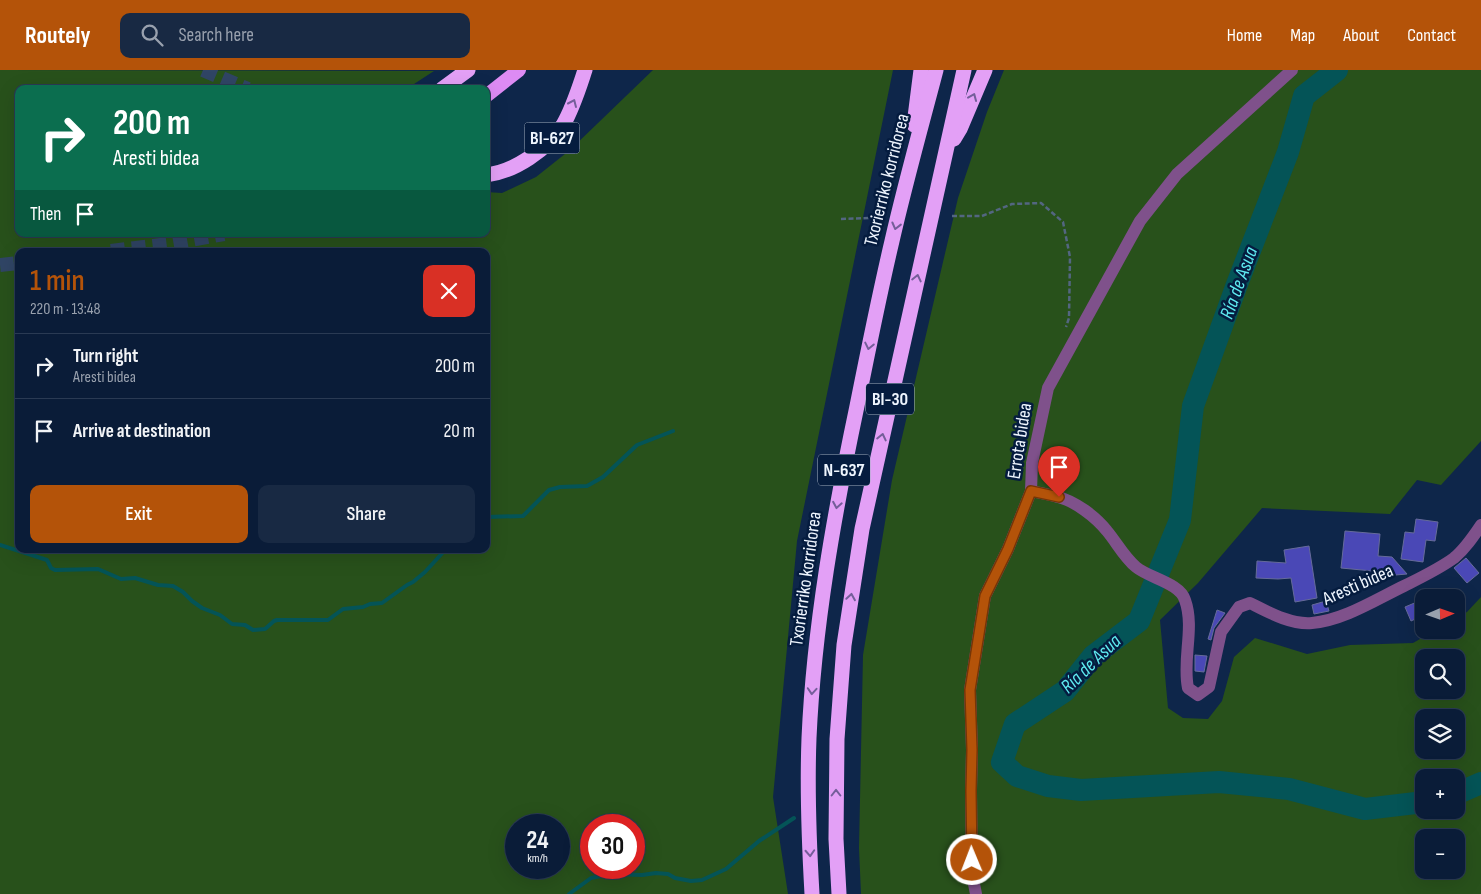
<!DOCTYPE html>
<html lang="en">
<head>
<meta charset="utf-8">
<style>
	:root { --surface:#0a1c38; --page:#182943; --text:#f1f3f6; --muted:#99a1ae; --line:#2a3a53; --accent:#b45309 }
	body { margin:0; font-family:"Sofia Sans Condensed",sans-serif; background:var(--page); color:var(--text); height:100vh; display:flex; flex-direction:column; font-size:19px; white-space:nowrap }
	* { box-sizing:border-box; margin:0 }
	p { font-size:16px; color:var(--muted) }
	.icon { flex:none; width:28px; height:28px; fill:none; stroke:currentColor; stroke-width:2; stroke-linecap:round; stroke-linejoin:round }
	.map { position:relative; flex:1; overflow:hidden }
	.sheet { position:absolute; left:15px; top:178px; width:475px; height:305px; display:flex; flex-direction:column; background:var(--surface); border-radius:10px; box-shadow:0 5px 20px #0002,0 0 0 1px var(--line) }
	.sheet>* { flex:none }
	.guide { position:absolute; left:15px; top:15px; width:475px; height:152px; border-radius:10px; box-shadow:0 5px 20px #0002,0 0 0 1px var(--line); background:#0b6e4f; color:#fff; overflow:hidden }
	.needle { width:32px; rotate:88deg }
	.tools { position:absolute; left:1415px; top:519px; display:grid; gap:10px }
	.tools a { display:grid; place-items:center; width:50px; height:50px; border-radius:10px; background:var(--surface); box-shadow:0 5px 20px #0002,0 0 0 1px var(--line); font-size:25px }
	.speed { position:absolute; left:505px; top:744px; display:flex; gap:10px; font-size:25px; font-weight:700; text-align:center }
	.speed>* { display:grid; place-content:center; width:65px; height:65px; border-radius:50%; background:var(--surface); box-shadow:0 5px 20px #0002,0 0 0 1px var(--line); line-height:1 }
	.speed small { font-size:12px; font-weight:400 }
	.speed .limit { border:8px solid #d22; background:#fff; color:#111 }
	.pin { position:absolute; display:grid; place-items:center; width:42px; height:42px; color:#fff; margin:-51px -21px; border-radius:50% 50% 50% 0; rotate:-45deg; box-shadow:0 0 5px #0007 }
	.pin .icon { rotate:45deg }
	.me { position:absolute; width:55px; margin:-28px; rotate:359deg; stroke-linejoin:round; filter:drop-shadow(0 0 4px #0008) }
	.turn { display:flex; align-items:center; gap:18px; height:105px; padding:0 15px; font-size:22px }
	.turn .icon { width:65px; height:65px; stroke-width:2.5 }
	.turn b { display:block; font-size:35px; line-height:42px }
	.then { display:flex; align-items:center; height:48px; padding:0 15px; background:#0003; gap:10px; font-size:19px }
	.round { display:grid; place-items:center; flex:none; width:52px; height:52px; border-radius:10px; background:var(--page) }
	.head { display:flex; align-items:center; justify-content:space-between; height:85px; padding:0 15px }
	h1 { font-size:30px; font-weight:600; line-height:38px; color:var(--accent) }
	.button { display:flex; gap:10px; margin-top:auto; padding:10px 15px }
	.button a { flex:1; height:58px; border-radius:10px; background:var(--accent); color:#fff; font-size:20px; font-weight:600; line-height:58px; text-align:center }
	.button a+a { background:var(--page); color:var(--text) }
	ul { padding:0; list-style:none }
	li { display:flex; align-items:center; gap:15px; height:65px; padding:0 15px; border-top:1px solid var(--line) }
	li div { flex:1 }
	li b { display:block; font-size:19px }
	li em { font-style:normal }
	header { display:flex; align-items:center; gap:30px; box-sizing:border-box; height:70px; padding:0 25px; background:var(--accent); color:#fff }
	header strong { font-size:24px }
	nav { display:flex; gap:28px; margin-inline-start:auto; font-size:18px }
	.search { width:350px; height:45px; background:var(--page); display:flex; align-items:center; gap:12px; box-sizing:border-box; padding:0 18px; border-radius:10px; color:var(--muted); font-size:19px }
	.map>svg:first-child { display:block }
	.green { fill:#28511b; fill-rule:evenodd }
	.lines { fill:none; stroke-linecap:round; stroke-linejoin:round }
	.stream { stroke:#045457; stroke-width:4 }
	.river { stroke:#045457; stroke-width:22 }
	.building { fill:#4a48b6; stroke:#666b9a }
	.trunk-tunnel { stroke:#304565; stroke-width:14; stroke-dasharray:14 7; stroke-linecap:butt }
	.path { stroke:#536681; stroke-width:2.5; stroke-dasharray:5 2.5; stroke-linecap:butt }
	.minor { stroke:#7f518b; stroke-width:12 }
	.trunk { stroke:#dd8bf4; stroke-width:14 }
	.motorway { stroke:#e3a0f6; stroke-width:15 }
	.oneway { stroke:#745e9a }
	.route-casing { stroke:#753606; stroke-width:12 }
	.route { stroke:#b45309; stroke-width:9 }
	.labels { text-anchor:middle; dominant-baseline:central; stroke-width:5; stroke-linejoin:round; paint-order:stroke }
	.shield { fill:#051c3f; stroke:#a8b4c5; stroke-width:1 }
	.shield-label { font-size:18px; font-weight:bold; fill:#eef5fe }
	.street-label { font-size:19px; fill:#eef5fe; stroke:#051c3f }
	.water-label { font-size:20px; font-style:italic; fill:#5eeaf0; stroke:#051c3f }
</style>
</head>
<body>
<header>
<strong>Routely</strong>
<div class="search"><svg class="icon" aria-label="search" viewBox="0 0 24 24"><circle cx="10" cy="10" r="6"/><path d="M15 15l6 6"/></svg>Search here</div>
<nav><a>Home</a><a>Map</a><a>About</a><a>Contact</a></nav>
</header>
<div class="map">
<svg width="1481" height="824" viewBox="0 0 1481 824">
	<rect width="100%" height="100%" fill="#0e264a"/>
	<g class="green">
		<path d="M0 0 434 1 414 14 385 19H302L291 15 289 19H19V164H486V122L502 123 536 107 570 80 653 0H893L797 471 773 727 788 824H0ZM486 181V479H19V181ZM516 755H559V798H516ZM591 755H634V798H591Z"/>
		<path d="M1004 0H1481V371L1441 415 1417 410 1390 444 1262 438 1198 513 1160 550 1168 638 1183 648 1208 649 1222 631 1234 587 1255 568 1307 584 1350 575 1413 573 1436 560H1456V548L1467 542 1481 527V824H861L859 778 863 585 892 410 958 128 987 42ZM1424 588H1456V620H1424ZM1424 648H1456V680H1424ZM1424 708H1456V740H1424ZM1424 768H1456V800H1424Z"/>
	</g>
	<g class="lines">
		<g class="stream">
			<polyline points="486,447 523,446 549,420 560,417 587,416 603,407 637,375 673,361"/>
			<polyline points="0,475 47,490 51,498 55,500 98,499 121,509 135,508 158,515 173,516 183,522 192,531 202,538 220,545 232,554 245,555 253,560 265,559 274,551 277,550 328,550 343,539 363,537 370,534 382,533 407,515 413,512 425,502 446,479"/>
			<polyline points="569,824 591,808 612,804 642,805 656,803 668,804 675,808 691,811 702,810 726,799 759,771 794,748"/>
		</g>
		<g class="river">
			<polyline points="1337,0 1304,26 1288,82 1236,217 1193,336 1180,450 1139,551 1093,586 1065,621 1015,654 1002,692 1017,706 1048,716 1081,720 1219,712 1289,719 1365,739 1424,732"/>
			<polyline points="1456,724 1481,713"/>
		</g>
	</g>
	<g class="building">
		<polygon points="1416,449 1438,452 1435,471 1426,470 1423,492 1401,489 1405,462 1414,463"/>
		<polygon points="1345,461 1380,464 1378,486 1392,487 1407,504 1384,506 1383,502 1341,498"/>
		<polygon points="1309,476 1317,528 1295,532 1291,508 1278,509 1256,508 1257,491 1286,493 1284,480"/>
		<polygon points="1466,488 1479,503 1467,513 1454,498"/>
		<polygon points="1424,529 1424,545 1411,551 1405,537"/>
		<polygon points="1326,531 1329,541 1314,544 1312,535"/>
		<polygon points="1217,540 1225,543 1214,558 1211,570 1208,569"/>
		<polygon points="1195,585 1207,586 1204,602 1195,601"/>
	</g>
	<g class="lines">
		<g class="trunk-tunnel">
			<polyline points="203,0 248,19"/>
			<polyline points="111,181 168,174 224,164"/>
			<polyline points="0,195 19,193"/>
		</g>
		<g class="path">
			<polyline points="952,146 982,146 1012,134 1041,133 1063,152 1070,187 1069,248 1066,257"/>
			<polyline points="841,149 872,148"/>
		</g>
		<g class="minor">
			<path d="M1031 421C1040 423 1049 424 1058 427 1075 431 1096 447 1107 461 1117 473 1124 487 1136 497 1149 508 1180 513 1185 530 1195 558 1182 589 1188 618L1198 625 1209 617 1221 562 1239 537 1250 533C1268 542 1291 555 1312 553 1344 550 1375 530 1404 516 1420 508 1439 499 1454 488 1465 479 1473 467 1481 455"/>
			<polyline points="976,824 972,804 971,721 972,680 970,620 985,526 1008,479 1031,421 1032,393 1048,318 1140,151 1177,104 1292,0"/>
		</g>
		<polyline class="trunk" points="486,26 519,0"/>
		<g class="motorway">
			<polyline points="442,19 468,0"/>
			<polyline points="914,55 921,0"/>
			<polyline points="954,69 960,59 985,0"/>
			<path d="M486 105C514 102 548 79 563 55 573 38 579 18 585 0"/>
			<path d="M812 824C809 772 807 720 809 668 814 556 834 445 857 336 868 281 879 226 892 171 905 114 921 57 936 0"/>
			<polyline points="839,824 836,769 837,669 844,575 862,459 964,0"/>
		</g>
	</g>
	<defs><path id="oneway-chevron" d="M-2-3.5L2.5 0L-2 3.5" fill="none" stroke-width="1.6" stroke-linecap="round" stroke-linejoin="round" transform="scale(1.25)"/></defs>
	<g class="oneway">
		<use href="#oneway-chevron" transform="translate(973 27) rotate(-67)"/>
		<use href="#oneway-chevron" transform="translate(573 33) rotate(-66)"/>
		<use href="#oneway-chevron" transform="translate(896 156) rotate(104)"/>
		<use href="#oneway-chevron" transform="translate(917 208) rotate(-77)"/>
		<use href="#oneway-chevron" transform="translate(869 276) rotate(102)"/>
		<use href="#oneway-chevron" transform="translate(882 367) rotate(-77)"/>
		<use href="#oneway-chevron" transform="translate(837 435) rotate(100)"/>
		<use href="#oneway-chevron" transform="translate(851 527) rotate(-81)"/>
		<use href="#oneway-chevron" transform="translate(812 621) rotate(94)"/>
		<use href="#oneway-chevron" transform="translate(836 723) rotate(-90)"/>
		<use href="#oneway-chevron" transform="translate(810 783) rotate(87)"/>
	</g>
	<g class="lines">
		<defs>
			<polyline id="route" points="972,790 971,721 972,680 970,620 982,545 985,526 1008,479 1031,421 1059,427"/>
		</defs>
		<use href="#route" class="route-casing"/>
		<use href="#route" class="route"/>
	</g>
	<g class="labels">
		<g class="shield">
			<rect x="524.5" y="52.5" width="55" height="31" rx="4"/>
			<rect x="866" y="313.5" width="48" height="31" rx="4"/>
			<rect x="818" y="384.5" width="52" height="31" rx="4"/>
		</g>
		<g class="shield-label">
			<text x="552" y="68">BI-627</text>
			<text x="890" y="329">BI-30</text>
			<text x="844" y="400">N-637</text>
		</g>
		<g class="street-label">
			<text transform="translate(887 110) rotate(-76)">Txorierriko korridorea</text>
			<text transform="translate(1020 371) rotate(-81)">Errota bidea</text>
			<text transform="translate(806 509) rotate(-82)">Txorierriko korridorea</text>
			<text transform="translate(1358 515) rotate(-24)">Aresti bidea</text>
		</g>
		<g class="water-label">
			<text transform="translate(1239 213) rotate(-70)">Ría de Asua</text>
			<text transform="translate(1091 594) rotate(-44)">Ría de Asua</text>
		</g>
	</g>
</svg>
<div class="tools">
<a><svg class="needle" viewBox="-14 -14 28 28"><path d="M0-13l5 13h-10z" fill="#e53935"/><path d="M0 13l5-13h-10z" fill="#99a1ae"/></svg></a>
<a><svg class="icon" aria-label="search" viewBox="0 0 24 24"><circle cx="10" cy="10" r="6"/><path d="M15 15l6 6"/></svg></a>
<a><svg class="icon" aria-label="layers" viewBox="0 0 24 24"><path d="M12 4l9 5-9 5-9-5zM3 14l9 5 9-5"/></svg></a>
<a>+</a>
<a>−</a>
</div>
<div class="speed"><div>24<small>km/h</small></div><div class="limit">30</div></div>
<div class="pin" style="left:1059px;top:427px;background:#d93025"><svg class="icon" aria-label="arrive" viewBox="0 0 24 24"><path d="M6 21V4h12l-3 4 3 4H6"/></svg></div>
<svg class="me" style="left:972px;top:790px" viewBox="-20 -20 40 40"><circle r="17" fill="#b45309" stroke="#fff" stroke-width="3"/><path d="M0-11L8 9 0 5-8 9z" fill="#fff"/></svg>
<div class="guide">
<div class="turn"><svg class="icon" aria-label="right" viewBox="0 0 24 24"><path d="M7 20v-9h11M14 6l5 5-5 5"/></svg><div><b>200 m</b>Aresti bidea</div></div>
<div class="then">Then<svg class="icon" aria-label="arrive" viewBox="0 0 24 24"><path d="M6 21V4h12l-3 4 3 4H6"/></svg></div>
</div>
<section class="sheet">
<div class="head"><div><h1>1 min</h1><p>220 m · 13:48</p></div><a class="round" style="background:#d93025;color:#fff"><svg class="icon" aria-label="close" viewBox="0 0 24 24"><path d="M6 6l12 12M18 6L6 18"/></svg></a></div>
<ul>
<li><svg class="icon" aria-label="right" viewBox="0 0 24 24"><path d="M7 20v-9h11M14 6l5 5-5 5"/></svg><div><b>Turn right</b><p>Aresti bidea</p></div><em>200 m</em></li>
<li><svg class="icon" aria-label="arrive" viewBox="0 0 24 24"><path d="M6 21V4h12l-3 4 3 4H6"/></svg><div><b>Arrive at destination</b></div><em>20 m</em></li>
</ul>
<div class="button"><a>Exit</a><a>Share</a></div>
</section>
</div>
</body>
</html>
